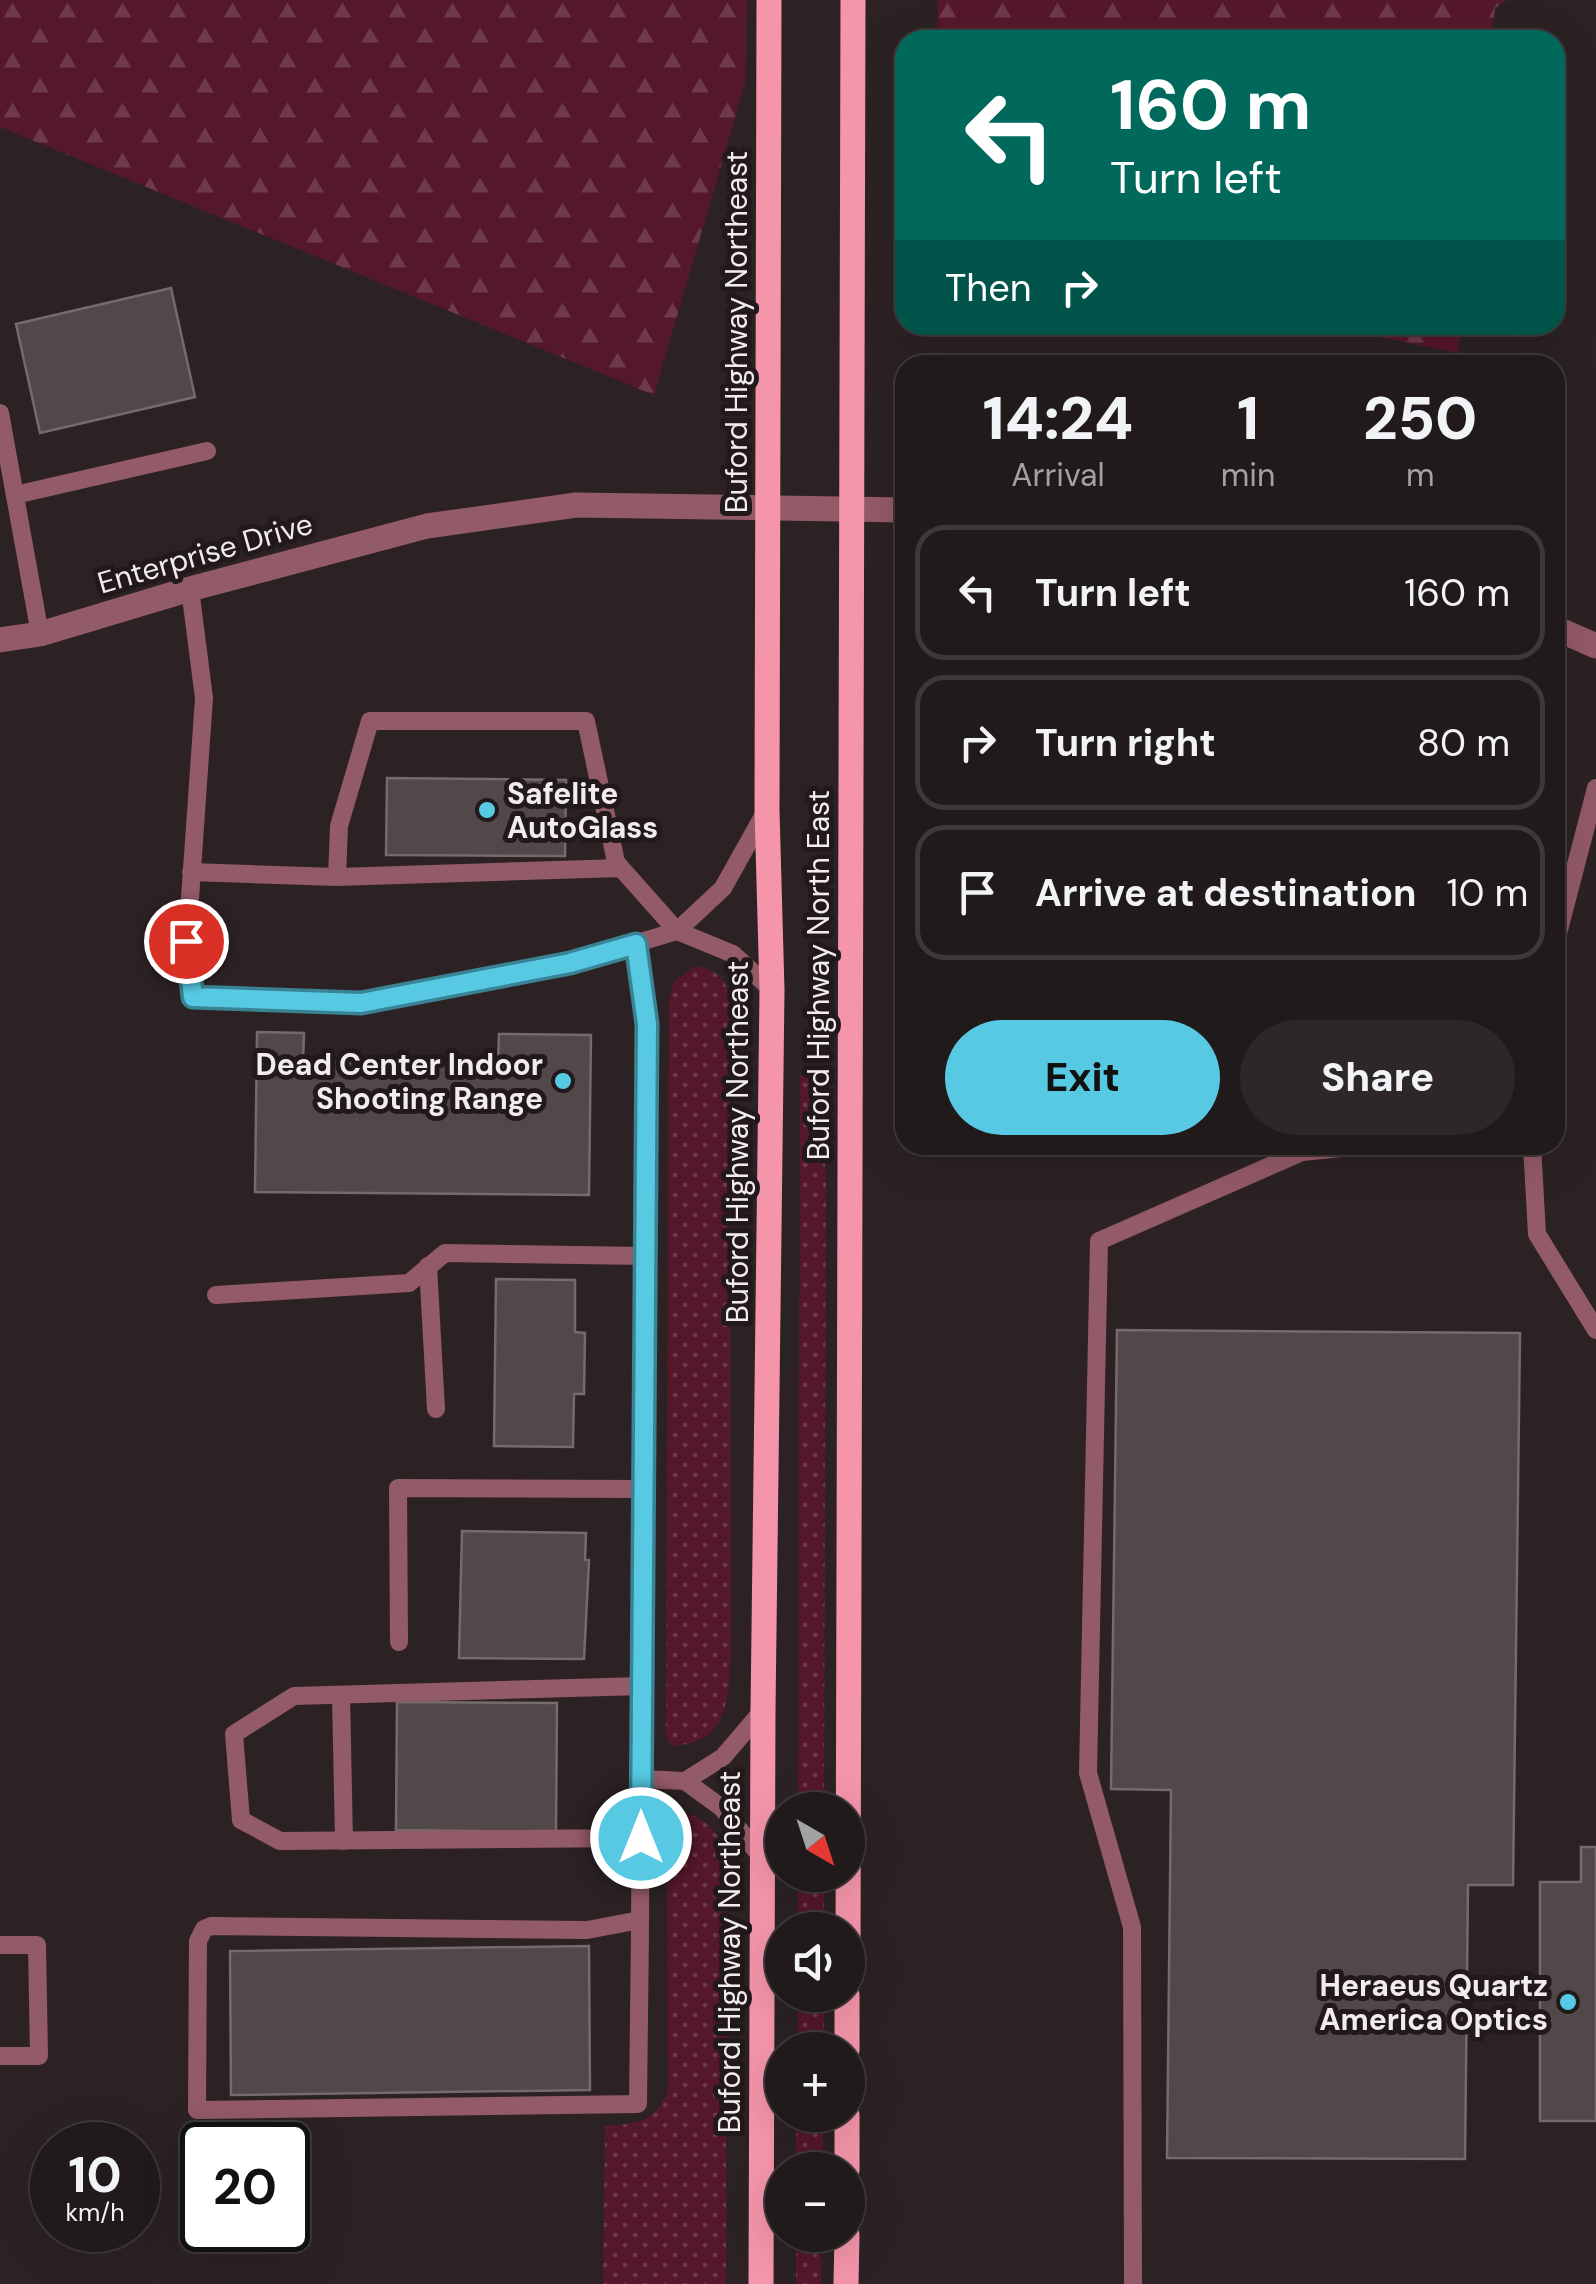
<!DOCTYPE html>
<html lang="en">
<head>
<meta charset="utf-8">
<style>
	:root { --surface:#211a1b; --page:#2d2728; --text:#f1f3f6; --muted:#a2a1a3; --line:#3e383a; --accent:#57c9e3 }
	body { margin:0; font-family:"DM Sans",sans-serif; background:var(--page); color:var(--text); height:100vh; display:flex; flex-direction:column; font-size:38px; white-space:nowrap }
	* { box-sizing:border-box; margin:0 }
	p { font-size:32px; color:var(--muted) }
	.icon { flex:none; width:55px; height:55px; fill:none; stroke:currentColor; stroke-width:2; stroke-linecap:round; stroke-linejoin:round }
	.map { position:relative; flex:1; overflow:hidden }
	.side { position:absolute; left:895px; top:355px; width:670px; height:800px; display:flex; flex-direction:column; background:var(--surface); border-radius:30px; box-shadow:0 10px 40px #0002,0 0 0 2px var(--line) }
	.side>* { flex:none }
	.top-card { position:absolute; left:895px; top:30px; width:670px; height:305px; border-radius:30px; box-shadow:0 10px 40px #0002,0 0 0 2px var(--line); background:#00695c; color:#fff; overflow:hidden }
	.needle { width:65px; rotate:141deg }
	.buttons { position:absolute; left:765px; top:1792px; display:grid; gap:20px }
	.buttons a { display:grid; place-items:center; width:100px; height:100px; border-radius:50%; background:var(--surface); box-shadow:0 10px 40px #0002,0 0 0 2px var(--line); font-size:50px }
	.speed { position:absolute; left:30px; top:2122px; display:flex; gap:20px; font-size:50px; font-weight:700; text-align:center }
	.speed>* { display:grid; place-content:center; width:130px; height:130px; border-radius:50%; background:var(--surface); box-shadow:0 10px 40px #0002,0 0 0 2px var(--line); line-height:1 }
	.speed small { font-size:25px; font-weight:400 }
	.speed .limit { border:5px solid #111; border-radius:15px; background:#fff; color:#111 }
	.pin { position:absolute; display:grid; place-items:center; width:85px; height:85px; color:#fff; margin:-42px; border:5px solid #fff; border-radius:50%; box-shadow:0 2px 10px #0007 }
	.me { position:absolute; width:110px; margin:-55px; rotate:0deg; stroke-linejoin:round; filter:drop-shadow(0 0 8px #0008) }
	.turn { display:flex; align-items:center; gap:35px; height:210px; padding:0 50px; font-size:45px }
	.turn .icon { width:130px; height:130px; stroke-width:2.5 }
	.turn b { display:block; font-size:70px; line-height:85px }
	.then { display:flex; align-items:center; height:95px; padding:0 50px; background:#0003; gap:20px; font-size:38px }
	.eta { display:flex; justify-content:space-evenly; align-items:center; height:170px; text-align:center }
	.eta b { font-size:60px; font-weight:800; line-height:70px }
	.button { display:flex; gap:20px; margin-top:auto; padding:20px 50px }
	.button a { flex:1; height:115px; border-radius:60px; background:var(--accent); color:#111; font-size:40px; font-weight:800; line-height:115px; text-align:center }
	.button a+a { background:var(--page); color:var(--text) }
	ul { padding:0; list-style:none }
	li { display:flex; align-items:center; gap:30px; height:135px; margin:0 20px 15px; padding:0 30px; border:5px solid var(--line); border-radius:30px }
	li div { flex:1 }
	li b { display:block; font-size:38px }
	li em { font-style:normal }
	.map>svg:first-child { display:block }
	.grass { fill:url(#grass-dots) }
	.forest { fill:url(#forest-firs) }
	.building { fill:#524749; stroke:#766a6c; stroke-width:2.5 }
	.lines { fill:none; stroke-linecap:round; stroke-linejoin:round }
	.service { stroke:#935a67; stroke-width:18 }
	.minor { stroke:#935a67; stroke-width:25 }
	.primary { stroke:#f495ab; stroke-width:25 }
	.route-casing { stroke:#398394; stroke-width:25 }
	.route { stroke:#57c9e3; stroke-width:18 }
	.poi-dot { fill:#57c9e3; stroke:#22191b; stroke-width:4 }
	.labels { text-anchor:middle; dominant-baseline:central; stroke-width:10; stroke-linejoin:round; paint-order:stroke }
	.street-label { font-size:30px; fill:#f3ecee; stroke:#22191b }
	.poi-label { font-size:30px; font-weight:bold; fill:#f3ecee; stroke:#22191b; text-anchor:end }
</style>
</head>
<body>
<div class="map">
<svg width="1596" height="2284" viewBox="0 0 1596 2284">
	<defs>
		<pattern id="grass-dots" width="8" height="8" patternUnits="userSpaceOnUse" patternTransform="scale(2.5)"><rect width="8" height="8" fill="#55182b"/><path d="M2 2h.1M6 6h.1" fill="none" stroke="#6e3a4a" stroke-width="1.8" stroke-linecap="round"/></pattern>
		<pattern id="forest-firs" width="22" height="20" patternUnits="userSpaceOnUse" patternTransform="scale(2.5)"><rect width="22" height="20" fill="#55182b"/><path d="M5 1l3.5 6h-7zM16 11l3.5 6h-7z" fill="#6e3a4a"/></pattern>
	</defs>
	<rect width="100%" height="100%" fill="#2c2224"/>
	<g class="grass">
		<path d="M696 966C718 970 727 979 730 1001L731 1657C727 1703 729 1743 671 1746L666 1734 669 999 675 980Z"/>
		<polygon points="800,1075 817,1075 826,1177 824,1810 798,1810"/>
		<path d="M677 1811C703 1815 719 1831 726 1856V2279L724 2284H603L605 2126C636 2124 658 2122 668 2089L667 1824 671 1813Z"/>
		<rect x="798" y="1875" width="26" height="55"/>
		<rect x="798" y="1995" width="26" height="55"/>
		<rect x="796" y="2115" width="27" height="55"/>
		<polygon points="796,2235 822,2235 821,2284 796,2284"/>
	</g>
	<g class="forest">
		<polygon points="0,0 747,0 746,80 654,395 0,127"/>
		<polygon points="938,0 1507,0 1495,8 1491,40 937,40"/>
		<polygon points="1321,325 1461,325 1458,353"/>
	</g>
	<g class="building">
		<polygon points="171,288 195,397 40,433 16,324"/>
		<polygon points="387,778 566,780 565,856 386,855"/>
		<polygon points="257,1032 304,1033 303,1062 498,1064 499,1034 591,1035 589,1195 255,1192"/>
		<polygon points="496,1279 575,1280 575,1332 585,1333 584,1394 574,1394 573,1447 494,1446"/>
		<polygon points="1117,1330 1520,1333 1513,1885 1468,1885 1465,2159 1167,2158 1171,1790 1111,1789"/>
		<polygon points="462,1531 586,1533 585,1560 589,1560 584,1659 459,1658"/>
		<polygon points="397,1702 557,1703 556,1832 396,1830"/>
		<polygon points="1581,1847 1596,1847 1596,2121 1540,2121 1540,1882 1581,1882"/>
		<polygon points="589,1946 590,2090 231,2095 230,1951"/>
	</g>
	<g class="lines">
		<g class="service">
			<polyline points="0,413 40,634"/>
			<polyline points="15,495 207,451"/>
			<polyline points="190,589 204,698 187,941 193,997 361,1003 570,963 677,931 723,888 766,811"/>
			<polyline points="621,868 337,877 339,826 370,721 586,721 616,862 621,868 677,931 733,954 772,990"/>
			<polyline points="191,872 337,877"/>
			<polyline points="636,943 647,1024 641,1779 685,1781 722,1808 763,1859"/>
			<polyline points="1555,945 1596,788"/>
			<polyline points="1532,1145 1537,1234 1596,1330"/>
			<polyline points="428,1266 436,1409"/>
			<polyline points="216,1295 409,1283 445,1253 646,1256"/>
			<polyline points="399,1642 398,1488 644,1489"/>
			<polyline points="341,1695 344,1841"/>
			<polyline points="685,1781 723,1757 763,1710"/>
			<polyline points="641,1838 280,1841 241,1820 234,1734 294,1696 642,1686"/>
			<path d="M640 1920 587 1930 211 1926 204 1929 198 1941 197 2110 638 2104C639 1996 641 1887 641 1779"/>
			<polyline points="0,1945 37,1945 39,2056 0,2056"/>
			<polyline points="1133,2284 1132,1927 1088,1773 1099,1241 1302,1152 1370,1145"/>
		</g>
		<g class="minor">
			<polyline points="1555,628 1596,646"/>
			<polyline points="0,640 40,634 190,589 427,526 576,505 905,510"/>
		</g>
		<g class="primary">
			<polyline points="848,1951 853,0"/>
			<polyline points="847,2050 847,1995"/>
			<polyline points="847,2170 847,2115"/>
			<polyline points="761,2284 763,1710 772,990 767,810 769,0"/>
			<polyline points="846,2284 847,2235"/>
		</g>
	</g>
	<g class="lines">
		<defs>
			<polyline id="route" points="186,941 193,997 361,1003 570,963 636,944 647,1024 641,1838"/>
		</defs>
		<use href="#route" class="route-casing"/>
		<use href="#route" class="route"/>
	</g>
	<g class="poi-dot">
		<circle cx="487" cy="810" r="10"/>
		<circle cx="563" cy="1081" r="10"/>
		<circle cx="1568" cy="2002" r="10"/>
	</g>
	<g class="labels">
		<g class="street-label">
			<text transform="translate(736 332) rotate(-90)">Buford Highway Northeast</text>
			<text transform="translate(205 553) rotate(-16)">Enterprise Drive</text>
			<text transform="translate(818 975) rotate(-90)">Buford Highway North East</text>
			<text transform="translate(737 1142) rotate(-90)">Buford Highway Northeast</text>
			<text transform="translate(729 1952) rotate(-90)">Buford Highway Northeast</text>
		</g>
		<g class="poi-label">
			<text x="507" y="793" text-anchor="start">Safelite<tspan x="507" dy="34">AutoGlass</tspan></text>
			<text x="543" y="1064">Dead Center Indoor<tspan x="543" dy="34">Shooting Range</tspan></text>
			<text x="1548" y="1985">Heraeus Quartz<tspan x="1548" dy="34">America Optics</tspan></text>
		</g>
	</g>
</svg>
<div class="buttons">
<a><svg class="needle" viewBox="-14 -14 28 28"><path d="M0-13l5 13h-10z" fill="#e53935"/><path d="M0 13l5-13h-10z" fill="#a2a1a3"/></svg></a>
<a><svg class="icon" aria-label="sound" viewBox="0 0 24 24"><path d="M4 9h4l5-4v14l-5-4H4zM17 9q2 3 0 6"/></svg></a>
<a>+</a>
<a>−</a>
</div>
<div class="speed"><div>10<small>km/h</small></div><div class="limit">20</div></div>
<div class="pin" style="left:186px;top:941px;background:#d93025"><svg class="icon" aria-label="arrive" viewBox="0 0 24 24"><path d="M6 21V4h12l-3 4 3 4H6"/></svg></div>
<svg class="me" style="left:641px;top:1838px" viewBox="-20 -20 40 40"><circle r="17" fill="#57c9e3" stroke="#fff" stroke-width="3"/><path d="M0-11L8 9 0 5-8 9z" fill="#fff"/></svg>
<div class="top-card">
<div class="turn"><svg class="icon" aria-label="left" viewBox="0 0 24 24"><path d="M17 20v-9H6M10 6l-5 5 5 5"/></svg><div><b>160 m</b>Turn left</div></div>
<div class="then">Then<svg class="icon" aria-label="right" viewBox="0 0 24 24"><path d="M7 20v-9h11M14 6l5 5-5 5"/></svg></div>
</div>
<section class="side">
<div class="eta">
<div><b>14:24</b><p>Arrival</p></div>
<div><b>1</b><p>min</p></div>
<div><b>250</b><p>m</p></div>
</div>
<ul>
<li><svg class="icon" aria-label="left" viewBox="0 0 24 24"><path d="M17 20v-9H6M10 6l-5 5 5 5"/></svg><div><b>Turn left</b></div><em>160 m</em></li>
<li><svg class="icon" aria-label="right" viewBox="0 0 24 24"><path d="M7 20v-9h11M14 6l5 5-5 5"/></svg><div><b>Turn right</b></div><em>80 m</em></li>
<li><svg class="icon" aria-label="arrive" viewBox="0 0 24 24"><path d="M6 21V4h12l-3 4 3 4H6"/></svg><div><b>Arrive at destination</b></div><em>10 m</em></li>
</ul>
<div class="button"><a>Exit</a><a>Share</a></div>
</section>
</div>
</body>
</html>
